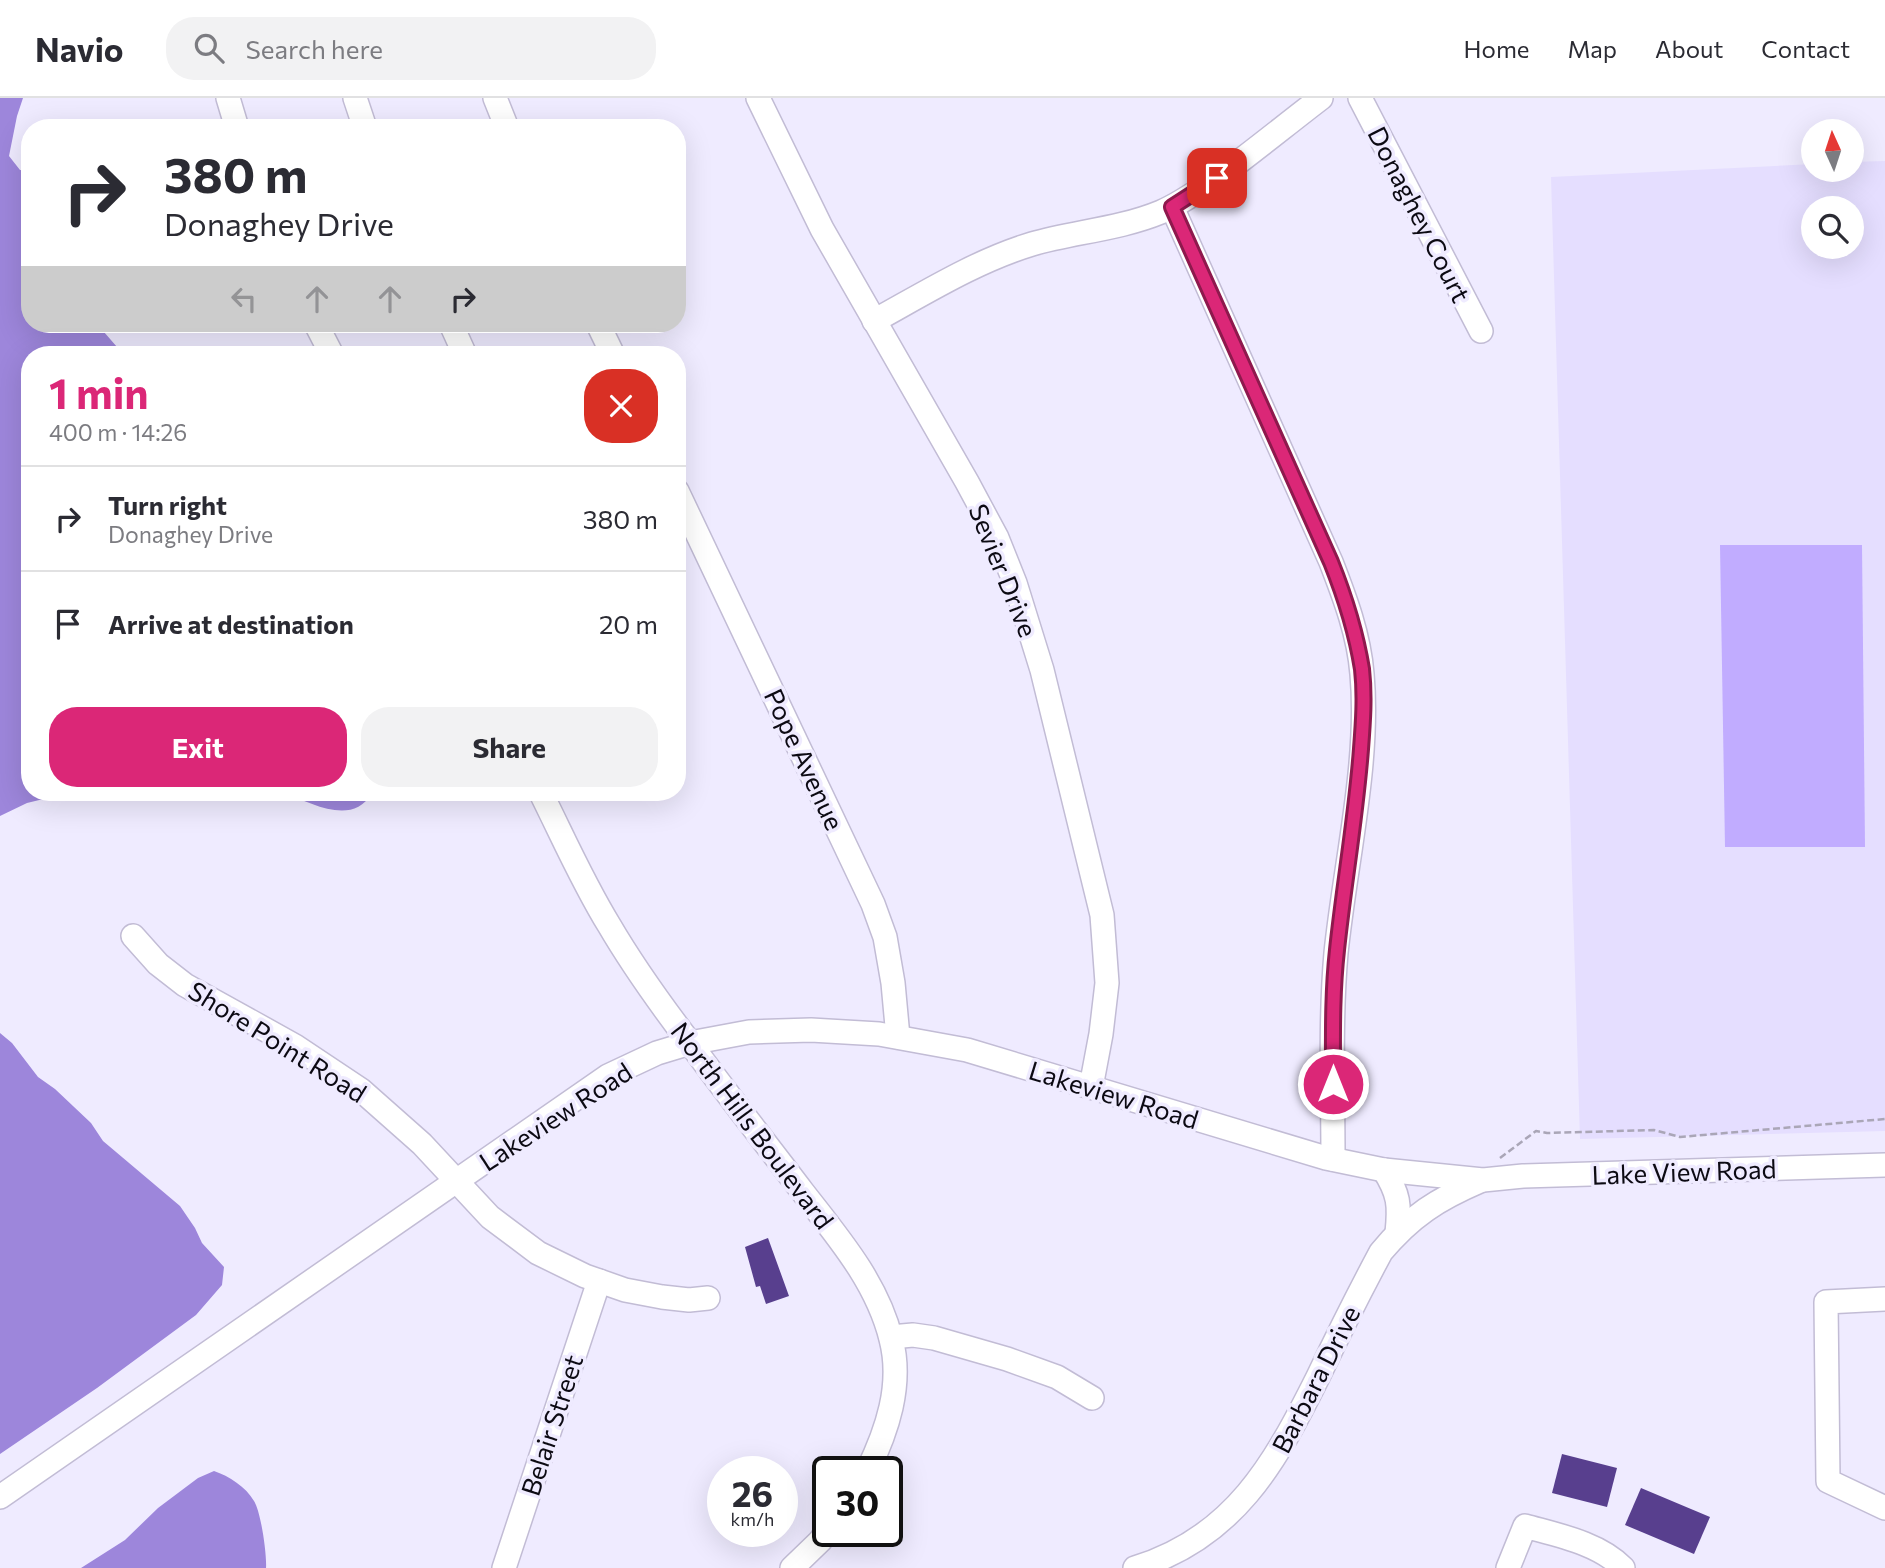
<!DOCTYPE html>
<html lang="en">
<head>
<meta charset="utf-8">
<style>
	:root { --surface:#fff; --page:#f2f2f3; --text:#2b2b33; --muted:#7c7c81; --line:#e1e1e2; --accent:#db2777 }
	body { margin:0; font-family:Commissioner,sans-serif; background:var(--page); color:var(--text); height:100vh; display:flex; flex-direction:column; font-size:26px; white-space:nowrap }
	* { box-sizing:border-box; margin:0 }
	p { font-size:23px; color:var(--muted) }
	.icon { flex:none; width:38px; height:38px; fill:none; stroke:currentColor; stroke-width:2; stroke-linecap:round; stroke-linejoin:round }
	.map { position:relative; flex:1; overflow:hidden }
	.side { position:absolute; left:21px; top:248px; width:665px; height:455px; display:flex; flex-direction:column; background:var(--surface); border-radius:28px; box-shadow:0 7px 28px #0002 }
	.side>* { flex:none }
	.banner { position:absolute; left:21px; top:21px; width:665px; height:214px; border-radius:28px; box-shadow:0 7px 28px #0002; background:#fff; color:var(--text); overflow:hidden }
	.needle { width:46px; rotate:357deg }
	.fabs { position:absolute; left:1801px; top:21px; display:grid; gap:14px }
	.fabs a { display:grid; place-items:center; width:63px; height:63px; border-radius:50%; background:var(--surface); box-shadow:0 7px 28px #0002; font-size:35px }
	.speed { position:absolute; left:707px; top:1358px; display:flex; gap:14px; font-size:35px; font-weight:700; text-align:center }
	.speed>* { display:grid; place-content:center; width:91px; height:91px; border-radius:50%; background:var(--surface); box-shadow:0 7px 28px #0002; line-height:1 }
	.speed small { font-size:18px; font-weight:400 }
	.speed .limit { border:4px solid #111; border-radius:10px; background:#fff; color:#111 }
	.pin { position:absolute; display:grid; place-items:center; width:60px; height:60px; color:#fff; margin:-30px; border-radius:14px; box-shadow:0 4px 10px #0006 }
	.me { position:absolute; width:77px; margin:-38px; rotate:0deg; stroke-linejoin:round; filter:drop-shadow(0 0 5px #0008) }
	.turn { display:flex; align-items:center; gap:24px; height:147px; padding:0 28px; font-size:32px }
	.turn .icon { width:91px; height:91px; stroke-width:2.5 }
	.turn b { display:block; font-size:49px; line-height:60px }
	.lanes { display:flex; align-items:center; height:66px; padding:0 28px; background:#0003; justify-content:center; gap:35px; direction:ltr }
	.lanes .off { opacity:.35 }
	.round { display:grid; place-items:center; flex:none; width:74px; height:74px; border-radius:28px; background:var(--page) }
	.overview { display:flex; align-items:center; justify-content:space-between; height:119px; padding:0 28px }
	h1 { font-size:42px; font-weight:700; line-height:52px; color:var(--accent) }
	.button { display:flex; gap:14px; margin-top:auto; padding:14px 28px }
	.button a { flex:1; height:80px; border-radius:28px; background:var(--accent); color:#fff; font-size:28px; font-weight:700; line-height:80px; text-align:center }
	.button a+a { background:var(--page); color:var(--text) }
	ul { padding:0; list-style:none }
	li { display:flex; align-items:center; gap:21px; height:105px; padding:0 28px; border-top:2px solid var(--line) }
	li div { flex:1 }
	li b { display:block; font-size:26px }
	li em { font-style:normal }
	header { display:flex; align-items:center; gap:42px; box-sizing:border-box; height:98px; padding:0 35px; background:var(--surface); border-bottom:2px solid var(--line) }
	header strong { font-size:33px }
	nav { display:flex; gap:38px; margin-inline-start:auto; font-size:24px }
	.search { width:490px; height:63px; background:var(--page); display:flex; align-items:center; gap:18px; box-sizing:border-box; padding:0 24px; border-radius:28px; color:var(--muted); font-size:26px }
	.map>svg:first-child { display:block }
	.built { fill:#e5deff; fill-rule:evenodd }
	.green { fill:#c1acff }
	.water { fill:#9d86db }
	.building { fill:#583f8e }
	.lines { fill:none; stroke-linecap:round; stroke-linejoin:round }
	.minor-casing { stroke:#c2bcd5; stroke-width:26 }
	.path { stroke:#aaa6b7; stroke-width:2.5; stroke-dasharray:7 3.5; stroke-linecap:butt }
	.minor { stroke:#fff; stroke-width:23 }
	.route-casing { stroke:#8e194d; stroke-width:18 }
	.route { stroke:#db2777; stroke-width:12 }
	.labels { text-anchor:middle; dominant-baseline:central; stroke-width:7; stroke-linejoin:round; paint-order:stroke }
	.street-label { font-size:26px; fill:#0c0a13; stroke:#efebff }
</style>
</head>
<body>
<header>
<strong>Navio</strong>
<div class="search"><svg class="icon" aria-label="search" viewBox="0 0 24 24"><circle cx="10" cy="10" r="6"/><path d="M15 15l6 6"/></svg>Search here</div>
<nav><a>Home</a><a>Map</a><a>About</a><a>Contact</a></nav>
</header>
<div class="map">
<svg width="1885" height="1470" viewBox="0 0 1885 1470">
	<rect width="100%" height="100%" fill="#efebff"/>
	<path class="built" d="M1885 63V1033L1580 1041 1551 79 1813 66V72H1852V64ZM1813 110H1852V149H1813Z"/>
	<polygon class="green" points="1720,447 1862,447 1865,749 1725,749"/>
	<g class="water">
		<polygon points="0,0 23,0 17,18 9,58 20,72 30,73 30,114 26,119 30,133 30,226 97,226 124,257 30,257 30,695 68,695 27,705 0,718"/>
		<path d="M284 695H372C352 729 312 705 284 695Z"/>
		<polygon points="0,935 12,945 38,979 55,991 91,1025 103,1043 180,1108 195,1130 202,1145 224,1169 222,1187 196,1217 97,1290 0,1356"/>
		<path d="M214 1373C229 1378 246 1389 254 1403 261 1414 267 1457 266 1470H81L125 1442 158 1410 198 1380Z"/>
	</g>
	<g class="building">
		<polygon points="768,1140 789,1198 766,1206 760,1188 756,1189 745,1149"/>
		<polygon points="1562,1356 1617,1370 1607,1409 1552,1395"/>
		<polygon points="1641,1390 1710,1419 1694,1456 1625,1427"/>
	</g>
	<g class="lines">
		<defs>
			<g id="minor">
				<polyline points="228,0 237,30"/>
				<polyline points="355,0 365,30"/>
				<polyline points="495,0 507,30"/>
				<polyline points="758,0 822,131 967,384 997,440 1015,485 1042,572 1102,817 1107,885 1101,936 1091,989"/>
				<polyline points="1360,0 1481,233"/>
				<path d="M1172 109 1331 464C1345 500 1359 537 1362 576 1370 664 1345 766 1336 855 1330 923 1333 993 1333 1061"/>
				<path d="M874 223C925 195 976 163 1032 146 1074 134 1120 131 1161 114 1182 105 1201 91 1220 78 1254 53 1287 26 1321 0"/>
				<polyline points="316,226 332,257"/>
				<polyline points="451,226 465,257"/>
				<polyline points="598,226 613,257"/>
				<polyline points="677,393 873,806 885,839 893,885 898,939"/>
				<path d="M541 695C563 739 583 785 609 827 633 868 661 907 690 945 726 995 764 1043 802 1093 837 1138 877 1184 891 1241 903 1287 887 1333 867 1374"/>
				<polyline points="133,838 158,866 185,887 295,948 361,992 422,1046 490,1119 538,1155 585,1178 625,1192 662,1199 689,1202 708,1200"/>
				<path d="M1384 1072C1399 1096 1400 1107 1397 1135"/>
				<polyline points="1885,1201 1826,1204 1828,1383 1885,1410"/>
				<polyline points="891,1239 913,1237 934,1240 1007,1261 1057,1279 1092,1300"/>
				<polyline points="0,1399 608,978 657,955 690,945 749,934 811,932 879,936 967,952 1326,1060 1384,1072 1483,1082 1523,1078 1885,1067"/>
				<polyline points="504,1470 599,1183"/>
				<polyline points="792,1470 820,1443 828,1432"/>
				<path d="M1135 1470C1234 1440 1275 1365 1318 1279 1338 1237 1359 1195 1381 1154 1411 1118 1438 1101 1480 1083"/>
				<path d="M1508 1470 1525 1428C1557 1437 1599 1445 1623 1470"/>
			</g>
		</defs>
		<use href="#minor" class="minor-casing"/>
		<polyline class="path" points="1500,1060 1536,1033 1547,1035 1654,1032 1680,1039 1885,1021"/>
		<use href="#minor" class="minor"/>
	</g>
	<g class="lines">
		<defs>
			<path id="route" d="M1217 80 1172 109 1331 464C1345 499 1356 534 1362 571 1365 598 1363 625 1361 651 1356 719 1344 785 1337 852 1332 897 1333 941 1333 986"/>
		</defs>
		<use href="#route" class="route-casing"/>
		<use href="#route" class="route"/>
	</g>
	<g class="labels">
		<g class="street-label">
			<text transform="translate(1420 116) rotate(63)">Donaghey Court</text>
			<text transform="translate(1004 472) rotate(68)">Sevier Drive</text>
			<text transform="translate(805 661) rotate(65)">Pope Avenue</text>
			<text transform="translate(278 943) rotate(32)">Shore Point Road</text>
			<text transform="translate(1114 996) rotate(17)">Lakeview Road</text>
			<text transform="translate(555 1018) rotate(-33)">Lakeview Road</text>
			<text transform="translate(753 1027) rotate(53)">North Hills Boulevard</text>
			<text transform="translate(1684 1073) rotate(-2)">Lake View Road</text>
			<text transform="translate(1315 1281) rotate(-63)">Barbara Drive</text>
			<text transform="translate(551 1327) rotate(-72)">Belair Street</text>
		</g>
	</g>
</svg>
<div class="fabs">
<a><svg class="needle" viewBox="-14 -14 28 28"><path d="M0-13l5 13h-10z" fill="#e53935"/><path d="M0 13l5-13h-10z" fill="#7c7c81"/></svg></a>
<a><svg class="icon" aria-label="search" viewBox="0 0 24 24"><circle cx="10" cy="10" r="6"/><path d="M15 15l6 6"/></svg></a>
</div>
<div class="speed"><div>26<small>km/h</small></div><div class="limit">30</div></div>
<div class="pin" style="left:1217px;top:80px;background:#d93025"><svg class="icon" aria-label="arrive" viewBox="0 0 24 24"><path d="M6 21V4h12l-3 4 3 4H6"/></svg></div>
<svg class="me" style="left:1333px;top:986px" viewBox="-20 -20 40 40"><circle r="17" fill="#db2777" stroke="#fff" stroke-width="3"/><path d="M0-11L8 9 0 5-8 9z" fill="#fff"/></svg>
<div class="banner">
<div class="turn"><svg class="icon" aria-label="right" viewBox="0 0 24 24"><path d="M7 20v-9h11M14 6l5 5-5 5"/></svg><div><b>380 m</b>Donaghey Drive</div></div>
<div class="lanes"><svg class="icon off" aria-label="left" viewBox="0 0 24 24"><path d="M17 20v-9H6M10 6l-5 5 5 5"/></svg><svg class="icon off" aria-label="ahead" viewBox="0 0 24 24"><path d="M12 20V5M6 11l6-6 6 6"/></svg><svg class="icon off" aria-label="ahead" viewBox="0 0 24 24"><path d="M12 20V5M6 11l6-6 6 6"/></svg><svg class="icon" aria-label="right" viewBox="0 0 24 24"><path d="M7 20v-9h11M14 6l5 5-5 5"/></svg></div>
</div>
<section class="side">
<div class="overview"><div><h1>1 min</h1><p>400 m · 14:26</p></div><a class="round" style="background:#d93025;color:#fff"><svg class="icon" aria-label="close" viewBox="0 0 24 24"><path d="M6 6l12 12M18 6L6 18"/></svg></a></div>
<ul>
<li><svg class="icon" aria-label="right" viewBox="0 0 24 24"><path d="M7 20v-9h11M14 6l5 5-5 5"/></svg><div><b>Turn right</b><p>Donaghey Drive</p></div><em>380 m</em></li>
<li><svg class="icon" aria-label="arrive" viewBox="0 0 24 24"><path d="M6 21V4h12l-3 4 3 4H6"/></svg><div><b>Arrive at destination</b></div><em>20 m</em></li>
</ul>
<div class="button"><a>Exit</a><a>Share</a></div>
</section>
</div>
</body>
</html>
